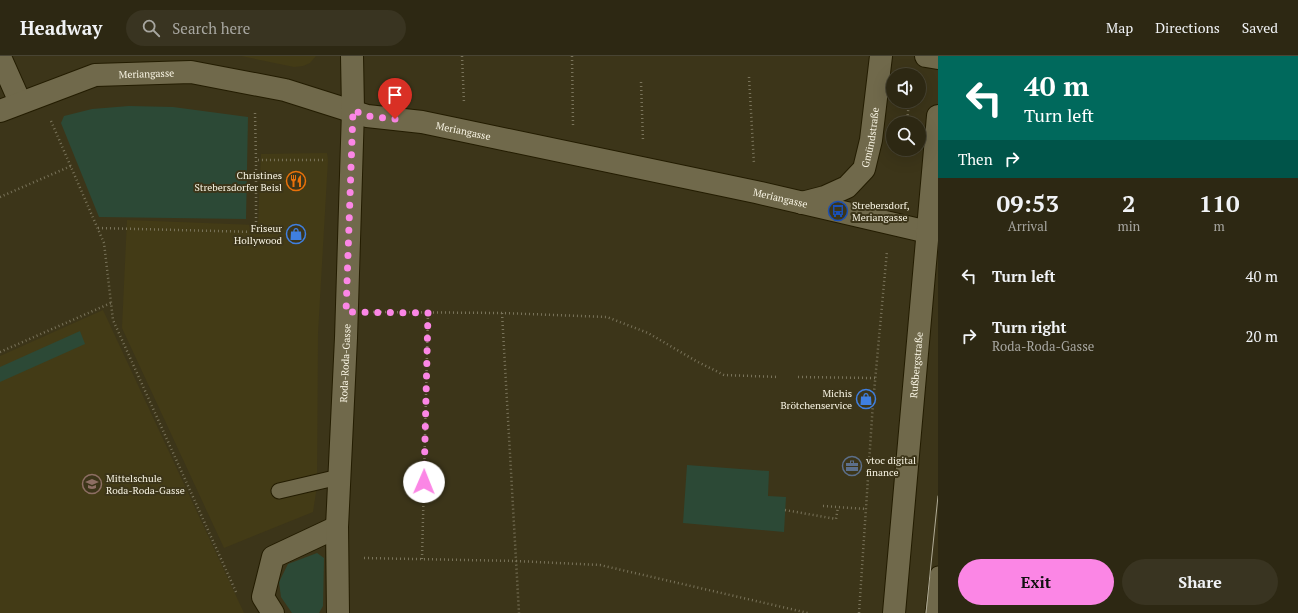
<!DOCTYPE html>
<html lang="en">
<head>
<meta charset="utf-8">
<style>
	:root { --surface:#2d2813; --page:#393421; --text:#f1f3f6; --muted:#a7a6a0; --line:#484433; --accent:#fb86e5 }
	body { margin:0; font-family:"PT Serif",serif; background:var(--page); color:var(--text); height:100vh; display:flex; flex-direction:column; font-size:15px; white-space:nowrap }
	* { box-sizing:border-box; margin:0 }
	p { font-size:13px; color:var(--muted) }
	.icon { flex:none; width:22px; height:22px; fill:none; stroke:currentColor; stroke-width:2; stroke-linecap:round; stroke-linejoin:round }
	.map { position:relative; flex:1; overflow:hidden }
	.side { display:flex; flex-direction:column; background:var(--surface); width:360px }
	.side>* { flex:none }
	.guide { background:#00695c; color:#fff; overflow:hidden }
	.tools { position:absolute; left:886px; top:12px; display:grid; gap:8px }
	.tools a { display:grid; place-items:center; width:40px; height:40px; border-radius:50%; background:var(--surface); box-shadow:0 4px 16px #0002,0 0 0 1px var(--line); font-size:20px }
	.pin { position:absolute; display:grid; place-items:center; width:34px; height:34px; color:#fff; margin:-41px -17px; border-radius:50% 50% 50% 0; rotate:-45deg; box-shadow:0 0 4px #0007 }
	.pin .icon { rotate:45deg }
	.me { position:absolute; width:44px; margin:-22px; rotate:1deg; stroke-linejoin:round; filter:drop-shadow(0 0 3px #0008) }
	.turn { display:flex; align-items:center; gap:14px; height:84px; padding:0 20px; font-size:18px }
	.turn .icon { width:52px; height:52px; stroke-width:2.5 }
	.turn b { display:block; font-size:28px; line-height:34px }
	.then { display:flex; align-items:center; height:38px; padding:0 20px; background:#0003; gap:8px; font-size:15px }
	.eta { display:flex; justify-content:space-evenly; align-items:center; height:68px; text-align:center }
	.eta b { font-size:24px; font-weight:700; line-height:28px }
	.button { display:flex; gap:8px; margin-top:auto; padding:8px 20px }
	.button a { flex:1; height:46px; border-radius:24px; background:var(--accent); color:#111; font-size:16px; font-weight:700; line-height:46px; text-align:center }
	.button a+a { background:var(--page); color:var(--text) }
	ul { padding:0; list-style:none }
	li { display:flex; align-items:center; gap:12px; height:60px; padding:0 20px }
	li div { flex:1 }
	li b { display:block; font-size:15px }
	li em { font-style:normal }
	header { display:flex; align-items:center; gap:24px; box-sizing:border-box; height:56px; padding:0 20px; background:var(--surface); border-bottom:1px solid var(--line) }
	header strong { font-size:19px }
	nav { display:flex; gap:22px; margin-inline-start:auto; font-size:14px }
	.search { width:280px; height:36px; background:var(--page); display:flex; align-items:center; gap:10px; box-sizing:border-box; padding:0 14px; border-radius:22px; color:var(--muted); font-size:15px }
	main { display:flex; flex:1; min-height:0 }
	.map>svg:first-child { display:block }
	.built { fill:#433b16 }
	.green { fill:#2c4936 }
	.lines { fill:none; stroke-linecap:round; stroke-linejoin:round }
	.lane-casing { stroke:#231c01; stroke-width:17 }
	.street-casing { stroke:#231c01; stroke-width:24 }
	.secondary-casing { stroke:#231c01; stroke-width:24 }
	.path { stroke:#7a745b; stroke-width:2.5; stroke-dasharray:1 3; stroke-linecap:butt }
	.lane { stroke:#70694b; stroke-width:15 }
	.street { stroke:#70694b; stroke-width:22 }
	.secondary { stroke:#70694b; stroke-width:22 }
	.tram { stroke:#b1ac97; stroke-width:1 }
	.route { stroke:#fb86e5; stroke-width:7; stroke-dasharray:0 12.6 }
	.labels { text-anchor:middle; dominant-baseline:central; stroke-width:4; stroke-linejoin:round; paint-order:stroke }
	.street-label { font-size:10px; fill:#f8f4e3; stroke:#3c3519 }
	.poi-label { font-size:10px; fill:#f8f4e3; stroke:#3c3519; text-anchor:end }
</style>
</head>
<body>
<header>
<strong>Headway</strong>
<div class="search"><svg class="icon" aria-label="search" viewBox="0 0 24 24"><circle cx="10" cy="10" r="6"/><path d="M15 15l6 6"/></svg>Search here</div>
<nav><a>Map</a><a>Directions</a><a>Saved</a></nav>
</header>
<main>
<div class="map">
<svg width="938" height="557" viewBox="0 0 938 557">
	<rect width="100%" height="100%" fill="#3c3519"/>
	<g class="built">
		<polygon points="241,0 316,0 310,7 303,10 294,11"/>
		<polygon points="327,97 328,104 318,277 317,430 313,456 224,492 122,272 127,164 258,169 261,98"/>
		<polygon points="103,254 244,557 0,557 0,300"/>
	</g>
	<g class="green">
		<polygon points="129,50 173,51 248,61 246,163 99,161 61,67 64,60 92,53"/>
		<polygon points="80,275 85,288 0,326 0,311"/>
		<polygon points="687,409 769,415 768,440 786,441 784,476 683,467"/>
		<polygon points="317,497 324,502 323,550 319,557 292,557 281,541 279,526 288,508"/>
	</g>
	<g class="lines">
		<defs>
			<g id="lane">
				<polyline points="279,435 339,421"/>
				<polyline points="933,557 938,518"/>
			</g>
			<g id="street">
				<polyline points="926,0 938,2"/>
				<polyline points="0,1 20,46"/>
				<path id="s1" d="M0 55 95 19 191 16 285 34 367 60 422 66 465 75 756 136 928 176"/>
				<path id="s2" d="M802 147 825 141 847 131 864 113 871 84 881 0"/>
				<polyline points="273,557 263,541 273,501 337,471"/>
				<path id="s3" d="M338 557 337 471 346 282 353 54 352 0"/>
			</g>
			<g id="secondary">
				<path id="s4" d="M894 557 938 60"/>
			</g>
		</defs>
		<use href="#lane" class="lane-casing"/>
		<use href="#street" class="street-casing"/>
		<use href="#secondary" class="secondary-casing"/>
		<g class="path">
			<polyline points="462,0 464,47"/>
			<polyline points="572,0 573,69"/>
			<polyline points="749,21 754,108"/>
			<polyline points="641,26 643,85"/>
			<polyline points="255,57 256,104"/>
			<polyline points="51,65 104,187 113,264 236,536"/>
			<polyline points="907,67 909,45"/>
			<polyline points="0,141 71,110"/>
			<polyline points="98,172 256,176 256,104 326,104"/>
			<polyline points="373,256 502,257 607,261 648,277 696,305 724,319 779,321"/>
			<polyline points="502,257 519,557"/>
			<polyline points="0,296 111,247"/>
			<polyline points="798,321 875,322"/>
			<polyline points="823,450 866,453"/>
			<polyline points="785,454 836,463 838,451"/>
			<polyline points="364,502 516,505 600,509 808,557"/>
			<polyline points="422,503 428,257"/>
			<polyline points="859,557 873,347 887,195"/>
		</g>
		<use href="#lane" class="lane"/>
		<use href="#street" class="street"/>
		<use href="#secondary" class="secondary"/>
		<polyline class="tram" points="926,557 938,440"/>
	</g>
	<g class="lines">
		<polyline class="route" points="395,63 367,60 353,54 346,256 428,257 424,426"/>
	</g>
	<defs>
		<symbol id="restaurant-ring" viewBox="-11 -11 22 22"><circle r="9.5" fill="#3c3519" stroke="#e8710a" stroke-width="1.5"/><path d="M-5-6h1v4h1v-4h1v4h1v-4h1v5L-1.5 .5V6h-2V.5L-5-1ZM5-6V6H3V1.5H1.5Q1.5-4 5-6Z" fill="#e8710a"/></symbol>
		<symbol id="bus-ring" viewBox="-11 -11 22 22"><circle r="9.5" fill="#3c3519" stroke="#1a4fb4" stroke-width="1.5"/><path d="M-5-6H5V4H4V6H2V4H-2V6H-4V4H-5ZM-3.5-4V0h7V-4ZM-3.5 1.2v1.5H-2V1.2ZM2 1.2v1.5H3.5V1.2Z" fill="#1a4fb4"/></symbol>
		<symbol id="shop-ring" viewBox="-11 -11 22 22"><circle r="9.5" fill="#3c3519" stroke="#3f7fe0" stroke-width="1.5"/><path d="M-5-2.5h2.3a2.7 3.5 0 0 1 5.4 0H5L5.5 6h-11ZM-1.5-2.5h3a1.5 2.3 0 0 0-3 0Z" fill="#3f7fe0"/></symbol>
		<symbol id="office-ring" viewBox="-11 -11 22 22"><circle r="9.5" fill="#3c3519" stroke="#5c6f8a" stroke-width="1.5"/><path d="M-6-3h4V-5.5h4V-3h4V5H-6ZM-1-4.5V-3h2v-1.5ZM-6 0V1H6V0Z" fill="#5c6f8a"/></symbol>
		<symbol id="school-ring" viewBox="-11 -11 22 22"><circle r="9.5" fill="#3c3519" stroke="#8d6e63" stroke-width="1.5"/><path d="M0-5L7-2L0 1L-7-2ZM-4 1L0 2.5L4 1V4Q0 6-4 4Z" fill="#8d6e63"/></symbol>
	</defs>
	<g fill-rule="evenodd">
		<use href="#restaurant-ring" x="285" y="114" width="22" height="22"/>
		<use href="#bus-ring" x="827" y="144" width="22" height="22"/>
		<use href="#shop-ring" x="285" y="167" width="22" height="22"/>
		<use href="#shop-ring" x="855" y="332" width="22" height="22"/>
		<use href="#office-ring" x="841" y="399" width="22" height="22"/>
		<use href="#school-ring" x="81" y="417" width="22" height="22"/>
	</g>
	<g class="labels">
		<g class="street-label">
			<text stroke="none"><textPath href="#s1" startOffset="153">Meriangasse</textPath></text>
			<text stroke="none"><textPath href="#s1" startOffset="477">Meriangasse</textPath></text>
			<text stroke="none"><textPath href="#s2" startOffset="105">Gmündstraße</textPath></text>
			<text stroke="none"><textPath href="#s1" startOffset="801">Meriangasse</textPath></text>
			<text stroke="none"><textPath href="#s3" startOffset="250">Roda-Roda-Gasse</textPath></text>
			<text stroke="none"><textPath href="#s4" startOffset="249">Rußbergstraße</textPath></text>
		</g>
		<g class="poi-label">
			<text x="282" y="119">Christines<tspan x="282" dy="12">Strebersdorfer Beisl</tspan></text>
			<text x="852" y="149" text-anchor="start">Strebersdorf,<tspan x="852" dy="12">Meriangasse</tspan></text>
			<text x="282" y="172">Friseur<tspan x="282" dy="12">Hollywood</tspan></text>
			<text x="852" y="337">Michis<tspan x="852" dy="12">Brötchenservice</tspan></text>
			<text x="866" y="404" text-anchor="start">vtoc digital<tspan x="866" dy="12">finance</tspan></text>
			<text x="106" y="422" text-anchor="start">Mittelschule<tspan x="106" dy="12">Roda-Roda-Gasse</tspan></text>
		</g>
	</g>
</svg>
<div class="tools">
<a><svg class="icon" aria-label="sound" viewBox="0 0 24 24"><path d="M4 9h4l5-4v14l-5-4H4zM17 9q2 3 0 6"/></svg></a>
<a><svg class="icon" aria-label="search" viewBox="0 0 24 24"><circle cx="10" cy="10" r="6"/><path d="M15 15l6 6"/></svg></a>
</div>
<div class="pin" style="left:395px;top:63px;background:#d93025"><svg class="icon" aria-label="arrive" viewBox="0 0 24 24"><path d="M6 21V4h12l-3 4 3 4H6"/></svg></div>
<svg class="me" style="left:424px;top:426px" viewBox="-20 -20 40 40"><circle r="19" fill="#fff"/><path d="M0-13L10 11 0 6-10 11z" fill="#fb86e5"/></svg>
</div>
<section class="side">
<div class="guide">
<div class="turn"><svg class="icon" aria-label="left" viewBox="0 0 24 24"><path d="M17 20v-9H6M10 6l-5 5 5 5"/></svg><div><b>40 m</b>Turn left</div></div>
<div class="then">Then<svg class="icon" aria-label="right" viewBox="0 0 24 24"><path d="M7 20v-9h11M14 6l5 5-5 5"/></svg></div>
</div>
<div class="eta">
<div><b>09:53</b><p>Arrival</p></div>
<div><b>2</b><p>min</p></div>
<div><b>110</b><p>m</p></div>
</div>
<ul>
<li><svg class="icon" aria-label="left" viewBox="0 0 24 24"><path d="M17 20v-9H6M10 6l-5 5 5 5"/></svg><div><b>Turn left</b></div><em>40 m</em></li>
<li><svg class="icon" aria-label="right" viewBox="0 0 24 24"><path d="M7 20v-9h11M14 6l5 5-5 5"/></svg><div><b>Turn right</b><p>Roda-Roda-Gasse</p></div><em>20 m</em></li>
</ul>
<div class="button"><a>Exit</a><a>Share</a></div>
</section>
</main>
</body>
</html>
